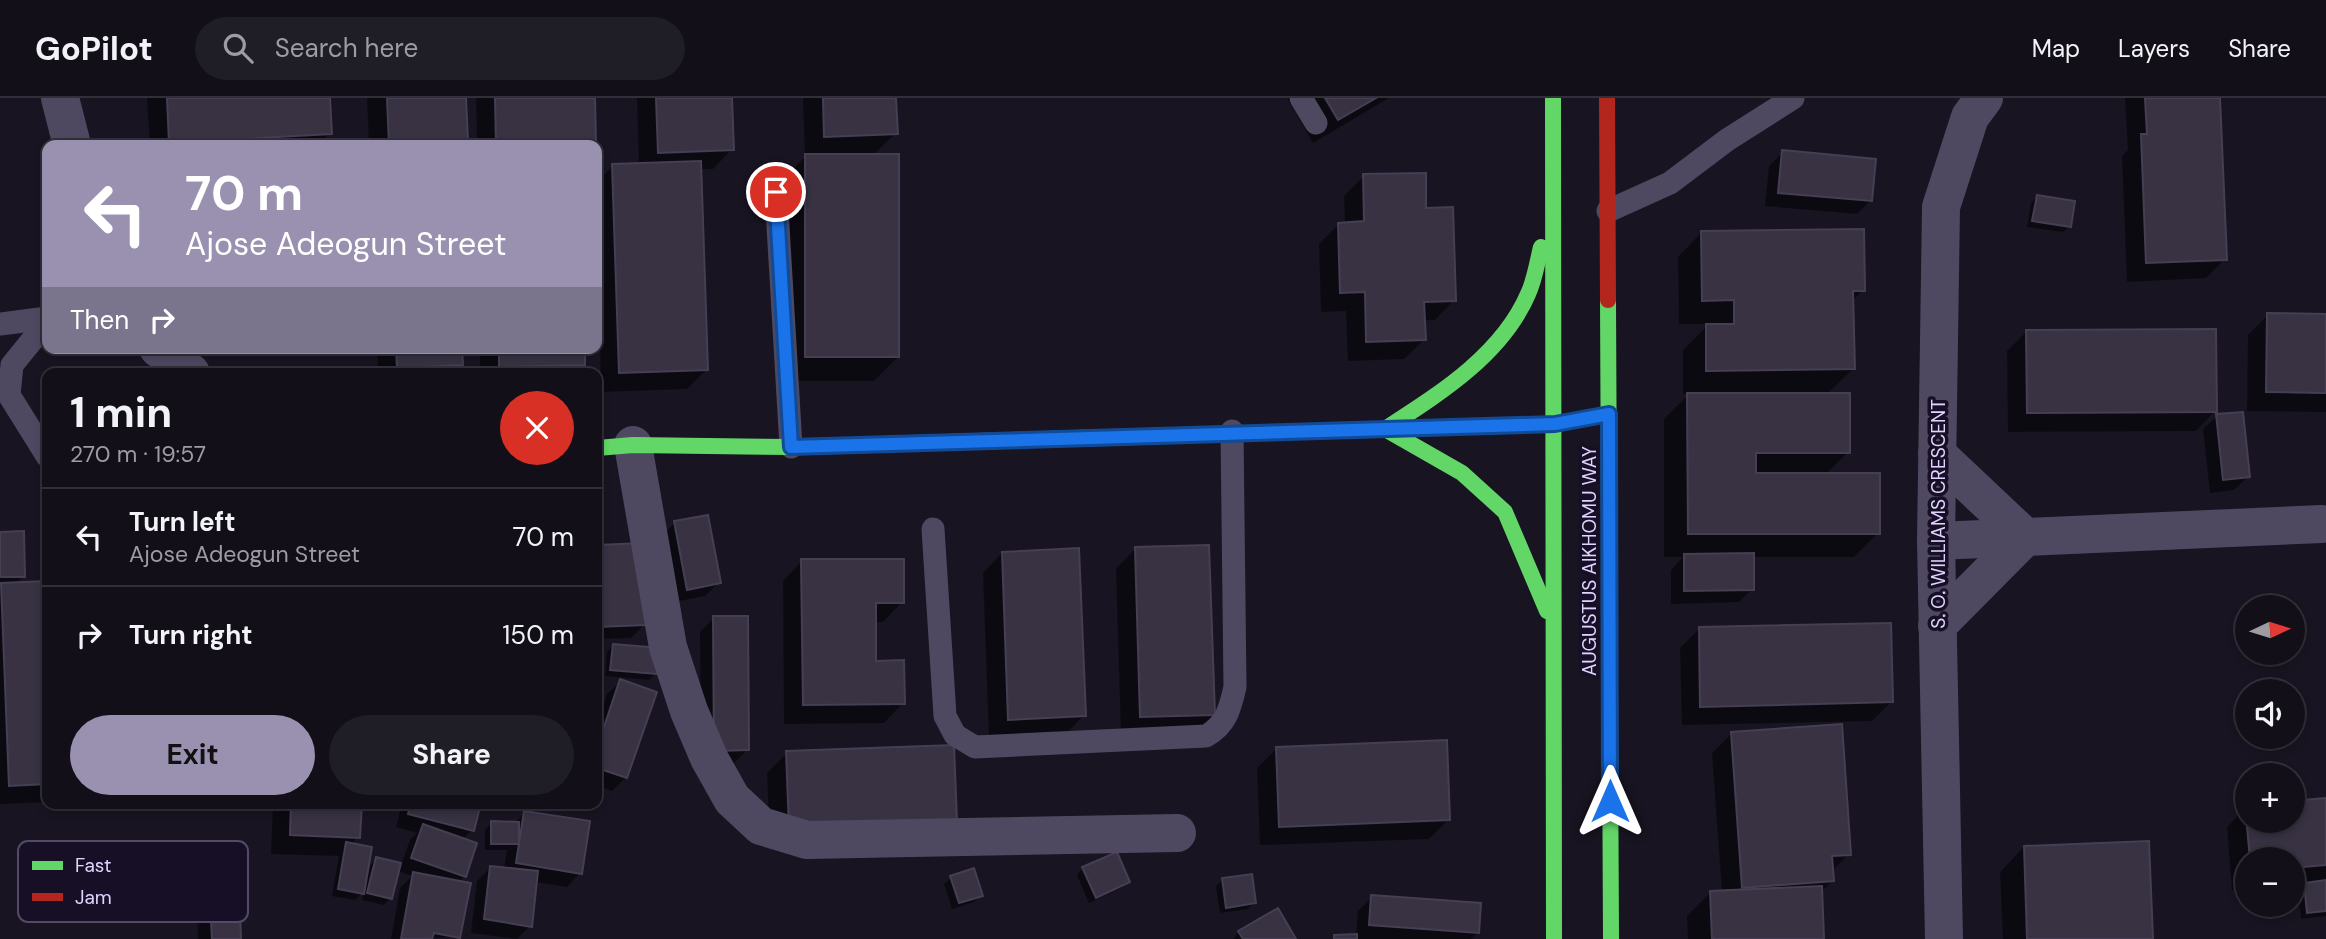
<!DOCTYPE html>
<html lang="en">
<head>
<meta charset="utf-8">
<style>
	:root { --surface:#120f19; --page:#1f1d26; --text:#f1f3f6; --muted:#9c9ca2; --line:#312f38; --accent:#9a91b1 }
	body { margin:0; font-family:"DM Sans",sans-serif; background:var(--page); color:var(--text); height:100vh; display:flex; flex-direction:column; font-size:26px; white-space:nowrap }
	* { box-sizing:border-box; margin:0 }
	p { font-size:23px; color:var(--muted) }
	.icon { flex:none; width:38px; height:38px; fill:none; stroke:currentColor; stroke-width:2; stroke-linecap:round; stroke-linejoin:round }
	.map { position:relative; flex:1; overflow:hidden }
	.details { position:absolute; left:42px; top:270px; width:560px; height:441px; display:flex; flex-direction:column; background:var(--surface); border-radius:14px; box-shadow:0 4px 10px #0003,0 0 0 2px var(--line) }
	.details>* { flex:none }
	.top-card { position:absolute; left:42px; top:42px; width:560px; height:214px; border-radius:14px; box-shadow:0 4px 10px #0003,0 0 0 2px var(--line); background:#9a91b1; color:#fff; overflow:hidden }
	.needle { width:46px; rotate:86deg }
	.buttons { position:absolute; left:2235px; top:497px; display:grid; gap:14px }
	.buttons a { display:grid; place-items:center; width:70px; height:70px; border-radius:50%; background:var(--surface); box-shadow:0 4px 10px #0003,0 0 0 2px var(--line); font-size:35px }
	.pin { position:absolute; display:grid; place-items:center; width:60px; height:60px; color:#fff; margin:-30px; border:4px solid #fff; border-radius:50%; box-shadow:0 2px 7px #0007 }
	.me { position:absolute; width:77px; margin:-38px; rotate:0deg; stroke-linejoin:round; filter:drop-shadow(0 0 5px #0008) }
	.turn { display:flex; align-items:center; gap:24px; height:147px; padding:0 28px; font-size:32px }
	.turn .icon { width:91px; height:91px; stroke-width:2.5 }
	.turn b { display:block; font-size:49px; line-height:60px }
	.then { display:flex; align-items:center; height:66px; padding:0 28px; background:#0003; gap:14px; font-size:26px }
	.round { display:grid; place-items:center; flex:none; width:74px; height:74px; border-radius:37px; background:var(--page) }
	.summary { display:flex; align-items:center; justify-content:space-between; height:119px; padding:0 28px }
	h1 { font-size:42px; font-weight:700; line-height:52px }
	.cta { display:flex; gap:14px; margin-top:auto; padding:14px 28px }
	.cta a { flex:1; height:80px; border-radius:42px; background:var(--accent); color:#111; font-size:28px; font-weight:700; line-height:80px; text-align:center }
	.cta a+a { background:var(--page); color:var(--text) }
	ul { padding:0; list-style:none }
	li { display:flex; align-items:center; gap:21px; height:98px; padding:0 28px; border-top:2px solid var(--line) }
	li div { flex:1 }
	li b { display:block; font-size:26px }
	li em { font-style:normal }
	header { display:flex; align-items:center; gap:42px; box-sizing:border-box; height:98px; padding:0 35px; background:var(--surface); border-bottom:2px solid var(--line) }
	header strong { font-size:33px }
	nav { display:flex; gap:38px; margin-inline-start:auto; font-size:24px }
	.search { width:490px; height:63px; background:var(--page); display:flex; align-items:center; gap:18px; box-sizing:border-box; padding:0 24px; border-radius:38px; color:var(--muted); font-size:26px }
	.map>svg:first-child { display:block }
	.shadow { fill:#0007 }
	.building { fill:#383243; stroke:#463f54; stroke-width:2 }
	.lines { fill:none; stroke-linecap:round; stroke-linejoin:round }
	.lane { stroke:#4e4961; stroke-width:23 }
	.street { stroke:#4e4961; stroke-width:38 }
	.fast { stroke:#63d668; stroke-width:16 }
	.jam { stroke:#b3261e; stroke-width:16 }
	.route-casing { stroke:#114b97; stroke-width:18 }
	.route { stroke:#1a73e8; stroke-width:12 }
	.labels { text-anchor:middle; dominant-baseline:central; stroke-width:7; stroke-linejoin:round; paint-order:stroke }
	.street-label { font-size:19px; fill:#e0d4ff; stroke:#170f26 }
	.key { fill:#170f26; stroke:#534a67; stroke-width:2 }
	.key-label { font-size:19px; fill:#e0d4ff }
</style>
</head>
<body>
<header>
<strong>GoPilot</strong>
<div class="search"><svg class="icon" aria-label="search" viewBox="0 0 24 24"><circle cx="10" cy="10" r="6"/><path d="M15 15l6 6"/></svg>Search here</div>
<nav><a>Map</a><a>Layers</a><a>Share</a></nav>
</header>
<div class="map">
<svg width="2326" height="841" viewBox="0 0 2326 841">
	<rect width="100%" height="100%" fill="#181421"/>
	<g class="shadow">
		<polygon points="147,0 328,0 330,35 318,47 150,47"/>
		<polygon points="367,0 464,0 466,42 461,47 369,47"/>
		<polygon points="476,0 593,0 594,47 477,47"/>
		<polygon points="637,0 730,0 732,51 713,71 700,71 707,271 687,291 601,294 597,84 613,68 639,67"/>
		<polygon points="803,0 894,0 896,35 873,57 898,259 874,283 782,283 782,82 805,59"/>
		<polygon points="1287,0 1389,0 1313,45"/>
		<polygon points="2125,0 2218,0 2225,161 2206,180 2127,184 2122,58 2128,52"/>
		<polygon points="1783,54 1870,103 1857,116 1765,108 1769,68"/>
		<polygon points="1364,78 1425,112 1454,202 1435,222 1423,222 1424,242 1404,261 1348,263 1346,213 1321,214 1319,146 1339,126 1345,126 1344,98"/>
		<polygon points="2037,99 2070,128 2063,134 2027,129 2031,105"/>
		<polygon points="1702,134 1863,192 1852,203 1853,271 1826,297 1848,354 1825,377 1878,435 1854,459 1752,459 1752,491 1739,504 1671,506 1671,472 1683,459 1664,459 1664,321 1689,296 1683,296 1683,252 1709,226 1679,226 1678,159"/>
		<polygon points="2268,217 2326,218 2326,314 2247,313 2248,237"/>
		<polygon points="2026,234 2215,313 2196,333 2008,334 2007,253"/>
		<polygon points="377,250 461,250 461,266 453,275 378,275"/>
		<polygon points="480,250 583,250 583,266 575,275 480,275"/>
		<polygon points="2217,318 2248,379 2234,392 2210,395 2203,331"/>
		<polygon points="675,425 719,484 705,498 674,504 661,438"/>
		<polygon points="0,436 24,478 15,486 47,485 47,704 0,706"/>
		<polygon points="642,447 645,526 631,540 597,541 597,449"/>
		<polygon points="1135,451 1214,616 1194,635 1121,638 1116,471"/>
		<polygon points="1002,455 1084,617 1065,637 989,640 983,475"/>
		<polygon points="802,463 902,504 883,524 874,524 875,565 903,605 884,625 784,626 783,483"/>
		<polygon points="714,520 747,652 734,665 701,666 700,534"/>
		<polygon points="1699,531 1891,604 1872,623 1682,627 1680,550"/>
		<polygon points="613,548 656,575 649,582 605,578 607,554"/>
		<polygon points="621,583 626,679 612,693 597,687 597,627 607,596"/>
		<polygon points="1732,635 1849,756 1831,774 1832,783 1821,794 1822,841 1688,841 1687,818 1711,794 1722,794 1712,655"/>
		<polygon points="1276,651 1449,721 1429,741 1260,747 1257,670"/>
		<polygon points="787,655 936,743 770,749 767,675"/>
		<polygon points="2326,702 2326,818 2301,821 2298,793 2305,786 2292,787 2292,761 2247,761 2247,791 2232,792 2227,729 2246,709 2247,723 2292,723"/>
		<polygon points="273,705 360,705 358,739 350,747 366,772 376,761 401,767 410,742 417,735 396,729 402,705 479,705 472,732 462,742 464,778 458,785 458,839 391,841 400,790 412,778 397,773 390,800 384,807 362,802 364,794 355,802 332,798 339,758 271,756"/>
		<polygon points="525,714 580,775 567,789 535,784 530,828 517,841 471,835 477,783 491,769 504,771 507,752 485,752 485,731 492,725 514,726"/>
		<polygon points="2024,749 2151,841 2003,841 2000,774"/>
		<polygon points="1083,770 1128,783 1121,790 1089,805 1077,777"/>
		<polygon points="951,780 981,798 974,804 952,811 944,786"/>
		<polygon points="1223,782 1254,805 1248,811 1220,815 1216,788"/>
		<polygon points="210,787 239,841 198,841 197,800"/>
		<polygon points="1372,799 1478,834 1471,841 1333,841 1356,838 1358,813"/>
		<polygon points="1239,834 1294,841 1233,841"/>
	</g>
	<g class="building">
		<polygon points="167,0 330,0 332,36 169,45"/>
		<polygon points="387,0 466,0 468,43 389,47"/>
		<polygon points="495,0 595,0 596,47 496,47"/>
		<polygon points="656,0 732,0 734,52 658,55"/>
		<polygon points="823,0 896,0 898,36 824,39"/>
		<polygon points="1325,0 1376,0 1338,22"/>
		<polygon points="2145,0 2220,0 2227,162 2146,165 2141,36 2147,36"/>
		<polygon points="1782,52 1876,61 1872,103 1778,95"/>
		<rect x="805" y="56" width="94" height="203"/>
		<polygon points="701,63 708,272 619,275 612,66"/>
		<polygon points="1426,75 1426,110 1453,109 1456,203 1424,204 1426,242 1366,244 1365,194 1340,195 1338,125 1364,123 1363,76"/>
		<polygon points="2037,97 2075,103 2071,129 2032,123"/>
		<polygon points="1864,131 1865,193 1853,193 1855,271 1706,273 1706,226 1734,226 1734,202 1702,203 1701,133"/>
		<polygon points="2267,215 2326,216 2326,295 2266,294"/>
		<polygon points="2216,231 2217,314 2027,315 2026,232"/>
		<polygon points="396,250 462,250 463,267 397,270"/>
		<polygon points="499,250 585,250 585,267 499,269"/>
		<polygon points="1687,295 1850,295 1850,355 1756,355 1756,375 1880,375 1880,436 1688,436"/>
		<polygon points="2243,314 2250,379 2223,382 2216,316"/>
		<polygon points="708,417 721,485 687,492 674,423"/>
		<polygon points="24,433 25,479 0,479 0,434"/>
		<polygon points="644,445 646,527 597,529 597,447"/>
		<polygon points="1209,447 1215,617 1140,619 1135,449"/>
		<polygon points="1079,450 1086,618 1008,622 1002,454"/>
		<polygon points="1754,455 1754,492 1684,493 1684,456"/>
		<polygon points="801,461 904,461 904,505 876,505 876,563 904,562 905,606 803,607"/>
		<polygon points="47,483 47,686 9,688 1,485"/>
		<polygon points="713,518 748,518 749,652 714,653"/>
		<polygon points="1891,525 1893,604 1700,609 1699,529"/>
		<polygon points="613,546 660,550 657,576 610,572"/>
		<polygon points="620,581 657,594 627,680 597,670 597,650"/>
		<polygon points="1842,626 1851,757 1832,758 1834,783 1742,790 1731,634"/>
		<polygon points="1447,642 1450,722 1279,729 1276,649"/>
		<polygon points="954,647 957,724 789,730 786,653"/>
		<polygon points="2326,700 2326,767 2292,770 2292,761 2250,761 2245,707 2247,723 2292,723 2292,703"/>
		<polygon points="291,705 362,705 360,740 290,737"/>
		<polygon points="411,705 481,705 474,733 408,716"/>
		<polygon points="524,713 590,723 582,776 516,765"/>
		<polygon points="491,723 519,724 519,746 491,746"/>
		<polygon points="423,726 477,745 466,779 411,760"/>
		<polygon points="2149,743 2153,841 2027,841 2024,748"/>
		<polygon points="346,744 372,749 364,796 338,791"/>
		<polygon points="1117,754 1130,784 1096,800 1082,769"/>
		<polygon points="376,759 401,765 392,801 367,795"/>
		<polygon points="490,768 538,773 532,829 484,821"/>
		<polygon points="974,770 983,798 959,805 950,778"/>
		<polygon points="413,774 471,785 460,840 434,835 432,841 401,841"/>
		<polygon points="1252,776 1256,805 1226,810 1222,780"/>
		<polygon points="2326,782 2326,813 2307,815 2304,785"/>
		<polygon points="239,784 241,841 212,841 209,785"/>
		<polygon points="1822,788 1824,841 1712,841 1710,793"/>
		<polygon points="1371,797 1481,805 1479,835 1369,827"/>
		<polygon points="1278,810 1296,841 1243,841 1238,833"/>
		<polygon points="1357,836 1357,841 1334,841 1334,837"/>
	</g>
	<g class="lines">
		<g class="lane">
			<polyline points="1301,0 1316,25"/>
			<polyline points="776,94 791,349"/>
			<polyline points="1608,113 1670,85 1727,42 1793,0"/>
			<polyline points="47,224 12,267 9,297 47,358"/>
			<polyline points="0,226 47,220"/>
			<path d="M933 431 945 618 955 637 975 649 1206 638C1226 627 1230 611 1235 589L1232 333"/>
		</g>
		<g class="street">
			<polyline points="60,0 72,47"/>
			<polyline points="158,250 191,275"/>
			<polyline points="633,347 668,549 689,613 709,660 732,701 761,728 807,742 1177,735"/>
			<polyline points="1937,356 2025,439 1937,528"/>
			<polyline points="1936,443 2322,426"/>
			<polyline points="1944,841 1936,443 1941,109 1970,19 1984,0"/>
		</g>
		<g class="fast">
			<polyline points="1553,0 1554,841"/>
			<path d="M1541 149C1537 165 1535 181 1528 196 1502 257 1439 296 1385 331L1462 375 1505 414 1547 513"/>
			<polyline points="1608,202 1611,841"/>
			<polyline points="1430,330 1555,326 1609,316"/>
			<polyline points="597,350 633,347 791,349 1107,339"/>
		</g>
		<g class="jam">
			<polyline points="1607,0 1608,202"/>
			<polyline points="1107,339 1430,330"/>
		</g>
	</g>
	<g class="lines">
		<defs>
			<polyline id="route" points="776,94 791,349 1555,326 1609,316 1610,703"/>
		</defs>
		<use href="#route" class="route-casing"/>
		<use href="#route" class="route"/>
	</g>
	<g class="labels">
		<g class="street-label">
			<text transform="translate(1938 416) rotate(-90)">S. O. WILLIAMS CRESCENT</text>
			<text transform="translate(1589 463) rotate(-90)">AUGUSTUS AIKHOMU WAY</text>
		</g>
	</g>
	<rect x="18" y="743" width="230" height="81" rx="10" class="key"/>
	<rect x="32" y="763" width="31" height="9" fill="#63d668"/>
	<rect x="32" y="795" width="31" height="8" fill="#b3261e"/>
	<g class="key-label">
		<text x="75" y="774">Fast</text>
		<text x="75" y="806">Jam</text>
	</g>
</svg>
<div class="buttons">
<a><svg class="needle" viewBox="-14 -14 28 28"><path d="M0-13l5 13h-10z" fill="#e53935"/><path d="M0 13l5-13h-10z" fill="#9c9ca2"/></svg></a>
<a><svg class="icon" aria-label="sound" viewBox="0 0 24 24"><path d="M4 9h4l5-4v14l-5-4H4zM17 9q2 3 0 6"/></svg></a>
<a>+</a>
<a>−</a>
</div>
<div class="pin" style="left:776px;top:94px;background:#d93025"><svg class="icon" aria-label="arrive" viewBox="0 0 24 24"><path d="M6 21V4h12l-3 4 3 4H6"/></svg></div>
<svg class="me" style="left:1610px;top:703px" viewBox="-20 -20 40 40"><path d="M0-17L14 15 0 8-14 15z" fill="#1a73e8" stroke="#fff" stroke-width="4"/></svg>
<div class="top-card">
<div class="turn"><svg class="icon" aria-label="left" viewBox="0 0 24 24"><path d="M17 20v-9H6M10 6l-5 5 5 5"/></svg><div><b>70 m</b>Ajose Adeogun Street</div></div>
<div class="then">Then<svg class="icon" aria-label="right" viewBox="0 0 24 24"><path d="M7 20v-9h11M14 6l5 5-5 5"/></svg></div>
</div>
<section class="details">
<div class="summary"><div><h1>1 min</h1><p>270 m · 19:57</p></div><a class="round" style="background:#d93025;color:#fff"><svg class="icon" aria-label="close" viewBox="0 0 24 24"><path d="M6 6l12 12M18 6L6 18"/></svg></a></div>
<ul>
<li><svg class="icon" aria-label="left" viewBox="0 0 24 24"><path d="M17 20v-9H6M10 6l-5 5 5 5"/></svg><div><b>Turn left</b><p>Ajose Adeogun Street</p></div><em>70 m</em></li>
<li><svg class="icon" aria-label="right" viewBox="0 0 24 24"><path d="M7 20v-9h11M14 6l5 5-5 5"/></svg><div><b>Turn right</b></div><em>150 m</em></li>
</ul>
<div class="cta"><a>Exit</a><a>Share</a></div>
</section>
</div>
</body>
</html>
